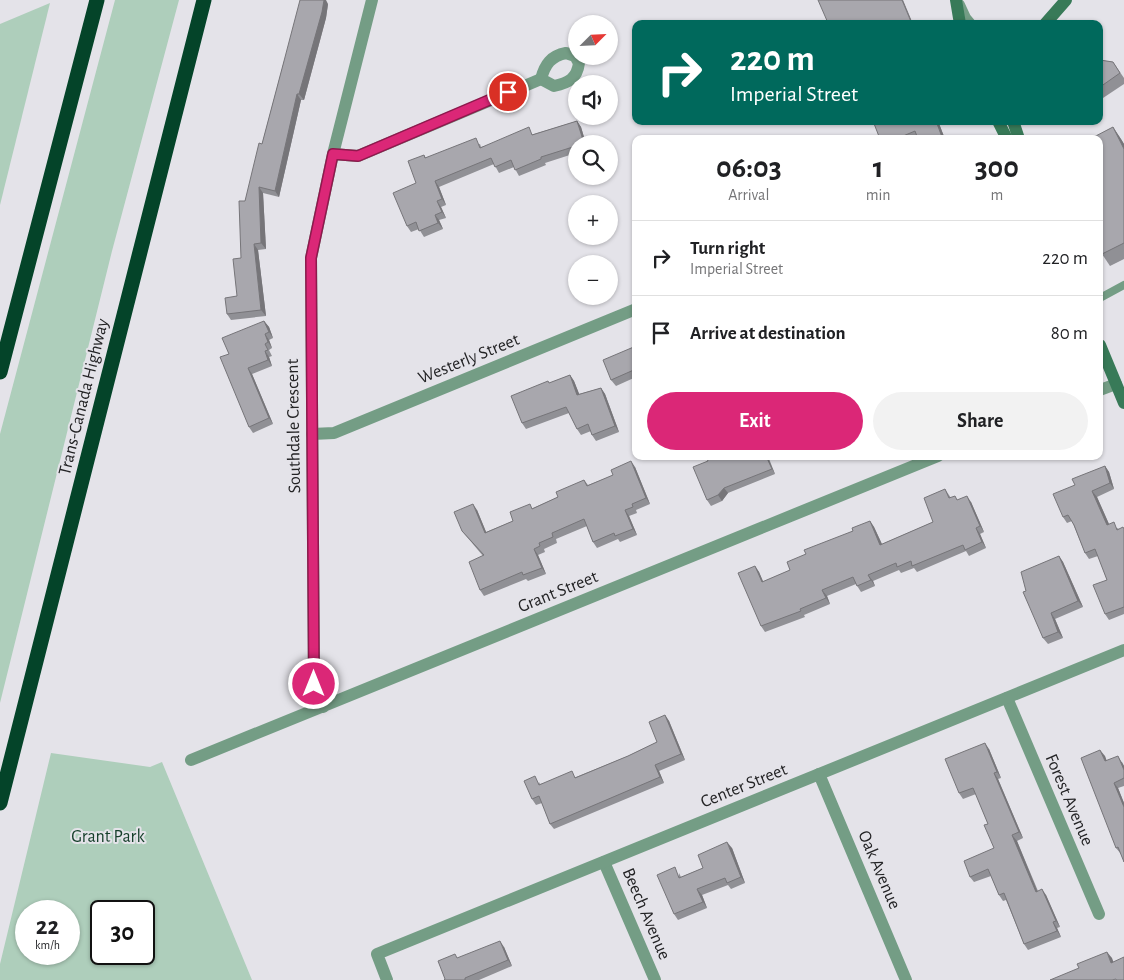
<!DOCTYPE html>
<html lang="en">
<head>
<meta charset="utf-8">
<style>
	:root { --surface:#fff; --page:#f2f2f2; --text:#202124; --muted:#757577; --line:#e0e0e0; --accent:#db2777 }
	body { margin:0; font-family:"Alegreya Sans",sans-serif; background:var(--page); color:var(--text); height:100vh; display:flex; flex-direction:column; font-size:19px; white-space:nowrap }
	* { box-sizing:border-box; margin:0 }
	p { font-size:16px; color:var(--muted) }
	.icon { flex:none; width:28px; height:28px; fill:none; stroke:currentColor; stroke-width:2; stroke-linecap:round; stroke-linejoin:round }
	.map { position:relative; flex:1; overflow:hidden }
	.details { position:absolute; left:632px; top:135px; width:471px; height:325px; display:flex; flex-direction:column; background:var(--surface); border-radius:10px; box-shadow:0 1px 4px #0004 }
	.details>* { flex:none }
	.guide { position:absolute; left:632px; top:20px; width:471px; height:105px; border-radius:10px; box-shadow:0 1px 4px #0004; background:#00695c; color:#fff; overflow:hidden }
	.needle { width:32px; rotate:66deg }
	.fabs { position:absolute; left:568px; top:15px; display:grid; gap:10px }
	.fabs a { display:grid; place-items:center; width:50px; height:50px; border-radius:50%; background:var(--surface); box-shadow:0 1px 4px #0004; font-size:25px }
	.speed { position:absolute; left:15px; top:900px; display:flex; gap:10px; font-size:25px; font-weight:700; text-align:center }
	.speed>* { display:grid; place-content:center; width:65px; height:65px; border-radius:50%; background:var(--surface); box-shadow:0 1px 4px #0004; line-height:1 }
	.speed small { font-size:12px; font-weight:400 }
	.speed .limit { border:2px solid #111; border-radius:8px; background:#fff; color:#111 }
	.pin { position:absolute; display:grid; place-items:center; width:42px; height:42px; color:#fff; margin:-21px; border:2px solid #fff; border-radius:50%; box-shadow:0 1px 5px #0007 }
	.me { position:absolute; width:55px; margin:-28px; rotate:0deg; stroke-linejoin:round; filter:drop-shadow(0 0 4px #0008) }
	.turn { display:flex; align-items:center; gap:18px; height:105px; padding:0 15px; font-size:22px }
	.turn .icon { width:65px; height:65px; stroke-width:2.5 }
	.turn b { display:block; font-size:35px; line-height:42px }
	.eta { display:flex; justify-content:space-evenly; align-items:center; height:85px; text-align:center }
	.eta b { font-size:30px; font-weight:700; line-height:35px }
	.cta { display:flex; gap:10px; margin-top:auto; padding:10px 15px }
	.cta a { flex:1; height:58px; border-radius:30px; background:var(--accent); color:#fff; font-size:20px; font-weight:700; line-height:58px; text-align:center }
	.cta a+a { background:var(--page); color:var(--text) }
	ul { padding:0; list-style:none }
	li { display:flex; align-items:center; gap:15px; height:75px; padding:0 15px; border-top:1px solid var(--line) }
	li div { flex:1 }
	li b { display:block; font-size:19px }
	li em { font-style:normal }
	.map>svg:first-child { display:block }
	.green { fill:#aecebb; fill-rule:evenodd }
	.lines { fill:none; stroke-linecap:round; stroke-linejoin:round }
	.service { stroke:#749d85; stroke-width:8 }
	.minor { stroke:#749d85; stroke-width:12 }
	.tertiary { stroke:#749d85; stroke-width:12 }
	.secondary { stroke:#387a58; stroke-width:12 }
	.motorway { stroke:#044429; stroke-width:15 }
	.wall { fill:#909095 }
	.shaded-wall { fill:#767579 }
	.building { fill:#a8a7ad; stroke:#767579 }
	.route-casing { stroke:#8e194d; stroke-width:12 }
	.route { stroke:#db2777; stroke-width:9 }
	.labels { text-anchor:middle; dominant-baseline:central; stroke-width:4; stroke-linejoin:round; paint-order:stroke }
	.street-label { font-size:18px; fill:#232325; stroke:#e4e3e9 }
	.park-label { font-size:18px; fill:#153f2a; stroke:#e4e3e9 }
</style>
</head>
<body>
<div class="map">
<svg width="1124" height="980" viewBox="0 0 1124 980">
	<rect width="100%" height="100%" fill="#e4e3e9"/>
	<g class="green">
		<polygon points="115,0 179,0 112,251 0,703 0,434"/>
		<polygon points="50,3 0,205 0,24"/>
		<path d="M51 753 150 767 162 762 252 980H0V964ZM26 911H69V954H26ZM101 911H144V954H101Z"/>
	</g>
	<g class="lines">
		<polyline class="service" points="1100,298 1124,285"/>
		<g class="minor">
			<path d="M566 53 575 56 579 63C577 79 568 83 554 86L541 79C545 64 551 56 566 53Z"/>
			<polyline points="333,154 358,156 541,79"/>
			<polyline points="1100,390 1116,384"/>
			<polyline points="312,434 334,433 636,309"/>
			<polyline points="1007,698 1099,914"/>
			<polyline points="323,707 314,684 311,258 333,154 372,0"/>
			<polyline points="191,760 938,456"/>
			<polyline points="819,774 906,980"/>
			<polyline points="604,862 655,980"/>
			<polyline points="387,980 377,954 1124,650"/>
		</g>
		<polyline class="tertiary" points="959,5 965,18 970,24"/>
		<g class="secondary">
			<polyline points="956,0 960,24"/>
			<polyline points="1045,24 1066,0"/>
			<polyline points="998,121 1007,139"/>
			<polyline points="1013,121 1019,139"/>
			<polyline points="1100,345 1124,403"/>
		</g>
		<g class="motorway">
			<polyline points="0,372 97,0"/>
			<polyline points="0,803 204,0"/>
		</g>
	</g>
	<g class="wall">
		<polygon points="328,4 326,18 304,100 301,100 279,197 263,193 266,249 258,250 266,316 231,320 227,314 237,296 241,258 245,201 262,144 284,61"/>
		<polygon points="1100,60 1113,62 1124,78 1124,84 1100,100"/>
		<polygon points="577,121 581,127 586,144 576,144 576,153 545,163 546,165 519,176 514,167 499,173 494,164 439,187 446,205 441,207 446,218 439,220 443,229 424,237 419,229 411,232 407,226 424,155 426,158 480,144 481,147 534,134"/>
		<polygon points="873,121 938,121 945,139 918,139 918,137 915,139 880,139"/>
		<polygon points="1113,127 1124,144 1124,259 1110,266 1102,254"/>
		<polygon points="264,321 269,327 273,338 269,340 272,348 269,350 272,356 269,357 272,366 252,374 273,424 253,433 249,427 229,354"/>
		<polygon points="636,346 636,377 616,386 611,380"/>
		<polygon points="570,375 574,381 579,394 601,388 605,394 619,432 596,441 592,435 591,431 581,435 577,429 569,413 526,429 522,423 550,383"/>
		<polygon points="706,456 768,456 775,474 728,493 722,501 711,506 707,500 708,461"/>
		<polygon points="1105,466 1109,472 1114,489 1097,497 1109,524 1119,529 1124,529 1124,614 1109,620 1105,614 1107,580 1098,556 1089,559 1085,553 1072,521 1067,523 1063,517"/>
		<polygon points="635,467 650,504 636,510 637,513 629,516 637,535 620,542 618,539 597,548 593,542 587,526 556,539 557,543 544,549 545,552 538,555 546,574 528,581 526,579 484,596 480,590 483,556 467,537 462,531 477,510 486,532 513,521 533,508 558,497 584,480 588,485"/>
		<polygon points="945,489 951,498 955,496 957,500 971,502 984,532 980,534 986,548 969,556 966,551 917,572 914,568 901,573 899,570 873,581 875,586 861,592 856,584 827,596 830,604 804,615 805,617 765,632 761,626 755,566 759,572 763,582 790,570 806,554 853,531 870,521 874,527 882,544 933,522"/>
		<polygon points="1059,556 1063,562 1083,607 1055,619 1063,638 1048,644 1043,638 1026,591"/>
		<polygon points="665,715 669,721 685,760 659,771 664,783 554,829 550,824 542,803 536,805 532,799 539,782 540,784 576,777 628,756 657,742"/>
		<polygon points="989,749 1001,778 998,779 1023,838 1017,841 1038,891 1046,895 1060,927 1057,928 1061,937 1028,950 1024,944 1006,900 1003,901 999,895 991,876 974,882 970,877 994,848 988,824 976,794 963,799 959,793"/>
		<polygon points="1105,756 1106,761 1122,762 1124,766 1124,786 1118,788 1124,803 1124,862 1121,854 1116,848"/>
		<polygon points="732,848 745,883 731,889 728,885 702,895 707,908 678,920 674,914 679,873 681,877 703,868"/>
		<polygon points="504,947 512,966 479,980 444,980 445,979 458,958"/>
	</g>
	<g class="shaded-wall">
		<polygon points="324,0 326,0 328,4 326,18 304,100 299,94"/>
		<polygon points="902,0 903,0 913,24 912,24"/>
		<polygon points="297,94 301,100 279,197 275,191"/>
		<polygon points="577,121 581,127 586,144 584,143"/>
		<polygon points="936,121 938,121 945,139 944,139 942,137"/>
		<polygon points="1113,127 1121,139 1124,144 1124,149"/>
		<polygon points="435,181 439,187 446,205 442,199"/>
		<polygon points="259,187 263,193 266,249 261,243"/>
		<polygon points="437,201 441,207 446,218 442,212"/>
		<polygon points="435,215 439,220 443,229 438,223"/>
		<polygon points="254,244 258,250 266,316 261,310"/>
		<polygon points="264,321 269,327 273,338 269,332"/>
		<polygon points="265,334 269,340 272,348 268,342"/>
		<polygon points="265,351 269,357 272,366 268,360"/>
		<polygon points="248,368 252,374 273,424 269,418"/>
		<polygon points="570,375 574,381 582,401 577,395"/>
		<polygon points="601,388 605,394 619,432 615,426"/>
		<polygon points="766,456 767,456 775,474 772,469"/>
		<polygon points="631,461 635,467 650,504 646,498"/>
		<polygon points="1105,466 1109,472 1114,489 1110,483"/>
		<polygon points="724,488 728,493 722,501 718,495"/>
		<polygon points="1092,491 1097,497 1112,531 1107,525"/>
		<polygon points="967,496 971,502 984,532 980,526"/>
		<polygon points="473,504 477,510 489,539 485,533"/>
		<polygon points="625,510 629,516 637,535 633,529"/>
		<polygon points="870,521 874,527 885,551 880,545"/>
		<polygon points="976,528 980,534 986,548 982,542"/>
		<polygon points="534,549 538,555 546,574 542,568"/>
		<polygon points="1059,556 1063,562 1083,607 1078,601"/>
		<polygon points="755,566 759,572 766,588 762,582"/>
		<polygon points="868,575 873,581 875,586 871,580"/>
		<polygon points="822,590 827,596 830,604 826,598"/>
		<polygon points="1051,613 1055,619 1063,638 1058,632"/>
		<polygon points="665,715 669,721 685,760 681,754"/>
		<polygon points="985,743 989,749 1001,778 997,772"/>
		<polygon points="1100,750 1105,756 1109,767 1105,761"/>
		<polygon points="1118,756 1124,766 1124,770"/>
		<polygon points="655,765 659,771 664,783 660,777"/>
		<polygon points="994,773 998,779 1023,838 1019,832"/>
		<polygon points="1114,783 1118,788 1124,803 1124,807"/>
		<polygon points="1012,835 1017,841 1040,898 1036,892"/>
		<polygon points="727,842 732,848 745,883 741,877"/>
		<polygon points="697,889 702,895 707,908 703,902"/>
		<polygon points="1042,889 1046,895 1060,927 1056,921"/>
		<polygon points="1053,922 1057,928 1061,937 1057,931"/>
		<polygon points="500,941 504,947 512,966 508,960"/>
		<polygon points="1107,952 1112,958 1116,969 1111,963"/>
	</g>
	<g class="building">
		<polygon points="300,0 324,0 322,12 299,94 297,94 275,191 259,187 261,243 254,244 261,310 227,314 225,298 237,296 233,259 241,258 239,201 245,201 259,143 262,144 284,61"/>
		<polygon points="818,0 902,0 912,24 822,24 828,23"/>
		<polygon points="1100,60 1113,62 1120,73 1100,87"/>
		<polygon points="577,121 584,143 576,144 576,146 541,157 541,159 515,170 511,160 495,167 491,158 435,181 442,199 437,201 442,212 435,215 438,223 419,231 416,222 407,226 393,193 416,183 408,161 424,155 425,158 476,138 480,148 529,127 532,135"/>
		<polygon points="873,121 936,121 942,137 938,139 918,139 915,131 896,139 880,139"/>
		<polygon points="1113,127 1124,149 1124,243 1102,254 1100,251 1100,139 1090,139"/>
		<polygon points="264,321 269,332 265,334 268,342 265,344 268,350 265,351 268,360 248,368 269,418 249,427 220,357 229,354 222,338"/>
		<polygon points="636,346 636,369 611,380 603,360"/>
		<polygon points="570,375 577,395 601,388 615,426 592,435 588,424 577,429 566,407 522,423 511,396 548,381 549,383"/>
		<polygon points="706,456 766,456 772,469 724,488 718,495 707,500 693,467 708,461"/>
		<polygon points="631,461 646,498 632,504 633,507 625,510 633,529 615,536 614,533 593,542 584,519 552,533 553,537 539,543 540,546 534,549 542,568 523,575 522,572 480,590 469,562 484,555 462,531 454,512 473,504 485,533 513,521 510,512 530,504 532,509 558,497 556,492 584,480 587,486 613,475 611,470"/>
		<polygon points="1105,466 1110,483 1092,491 1107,525 1114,522 1117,530 1123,527 1124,529 1124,607 1105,614 1093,585 1107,580 1095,549 1085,553 1074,525 1068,515 1063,517 1053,494 1075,485 1072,479"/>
		<polygon points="945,489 949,498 955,496 957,500 967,496 980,526 976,528 982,542 965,550 963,545 912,566 911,561 897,567 896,563 868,575 871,580 857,586 853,577 822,590 826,598 800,609 801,611 761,626 738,573 755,566 762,582 790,570 787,562 806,554 804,550 853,531 852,528 870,521 880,545 933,522 924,498"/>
		<polygon points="1059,556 1078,601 1051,613 1058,632 1043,638 1023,592 1026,591 1021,572"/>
		<polygon points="665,715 681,754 655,765 660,777 550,824 539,796 532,799 524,781 535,776 539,785 572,771 575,778 628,756 657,742 649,722"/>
		<polygon points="985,743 997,772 994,773 1019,832 1012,835 1036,892 1042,889 1056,921 1053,922 1057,931 1024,944 1004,893 999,895 988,869 970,877 964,861 994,848 984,825 988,824 973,788 959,793 945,759"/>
		<polygon points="1100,750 1105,761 1118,756 1124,770 1124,778 1114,783 1124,807 1124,862 1118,847 1116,848 1081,758"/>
		<polygon points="727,842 741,877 727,883 725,878 697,889 703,902 674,914 657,875 675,867 679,878 703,868 698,855"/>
		<polygon points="500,941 508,960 465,978 465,980 444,980 445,979 438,961 455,954 457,958"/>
		<polygon points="1107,952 1111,963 1124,957 1124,980 1116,980 1116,979 1112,980 1050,980 1079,968 1077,964"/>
	</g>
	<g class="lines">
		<defs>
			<polyline id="route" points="314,684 311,258 333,154 358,156 508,92"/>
		</defs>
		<use href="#route" class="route-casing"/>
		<use href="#route" class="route"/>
	</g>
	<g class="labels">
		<g class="street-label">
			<text transform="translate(469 359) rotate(-22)">Westerly Street</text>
			<text transform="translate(84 397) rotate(-76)">Trans-Canada Highway</text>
			<text transform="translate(294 426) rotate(-91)">Southdale Crescent</text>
			<text transform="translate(558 592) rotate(-22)">Grant Street</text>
			<text transform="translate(744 786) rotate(-22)">Center Street</text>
			<text transform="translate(1069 800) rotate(67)">Forest Avenue</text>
			<text transform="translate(879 870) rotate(67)">Oak Avenue</text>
			<text transform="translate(646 914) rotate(67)">Beech Avenue</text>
		</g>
		<g class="park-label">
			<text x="108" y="837">Grant Park</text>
		</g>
	</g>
</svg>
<div class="fabs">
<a><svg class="needle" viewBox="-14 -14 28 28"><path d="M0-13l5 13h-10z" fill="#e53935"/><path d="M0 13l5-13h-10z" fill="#757577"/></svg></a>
<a><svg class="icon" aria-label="sound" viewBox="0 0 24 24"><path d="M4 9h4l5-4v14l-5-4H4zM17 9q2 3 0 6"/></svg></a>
<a><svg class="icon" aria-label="search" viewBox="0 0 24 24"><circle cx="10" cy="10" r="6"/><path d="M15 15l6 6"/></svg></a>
<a>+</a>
<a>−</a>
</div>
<div class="speed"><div>22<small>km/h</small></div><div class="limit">30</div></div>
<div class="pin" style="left:508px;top:92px;background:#d93025"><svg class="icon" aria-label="arrive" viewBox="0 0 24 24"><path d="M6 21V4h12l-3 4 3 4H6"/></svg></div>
<svg class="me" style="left:314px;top:684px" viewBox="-20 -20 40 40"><circle r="17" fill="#db2777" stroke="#fff" stroke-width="3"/><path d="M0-11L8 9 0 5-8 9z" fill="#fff"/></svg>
<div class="guide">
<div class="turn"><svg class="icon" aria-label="right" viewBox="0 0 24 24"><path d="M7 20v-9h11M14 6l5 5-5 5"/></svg><div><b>220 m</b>Imperial Street</div></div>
</div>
<section class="details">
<div class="eta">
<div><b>06:03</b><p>Arrival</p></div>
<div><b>1</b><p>min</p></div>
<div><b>300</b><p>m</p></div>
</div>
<ul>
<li><svg class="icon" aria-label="right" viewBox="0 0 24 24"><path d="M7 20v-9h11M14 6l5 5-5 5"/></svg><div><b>Turn right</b><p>Imperial Street</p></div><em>220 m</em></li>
<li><svg class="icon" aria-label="arrive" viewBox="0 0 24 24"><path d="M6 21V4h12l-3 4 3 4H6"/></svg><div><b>Arrive at destination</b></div><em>80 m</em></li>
</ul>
<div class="cta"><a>Exit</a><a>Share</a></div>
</section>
</div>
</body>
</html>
